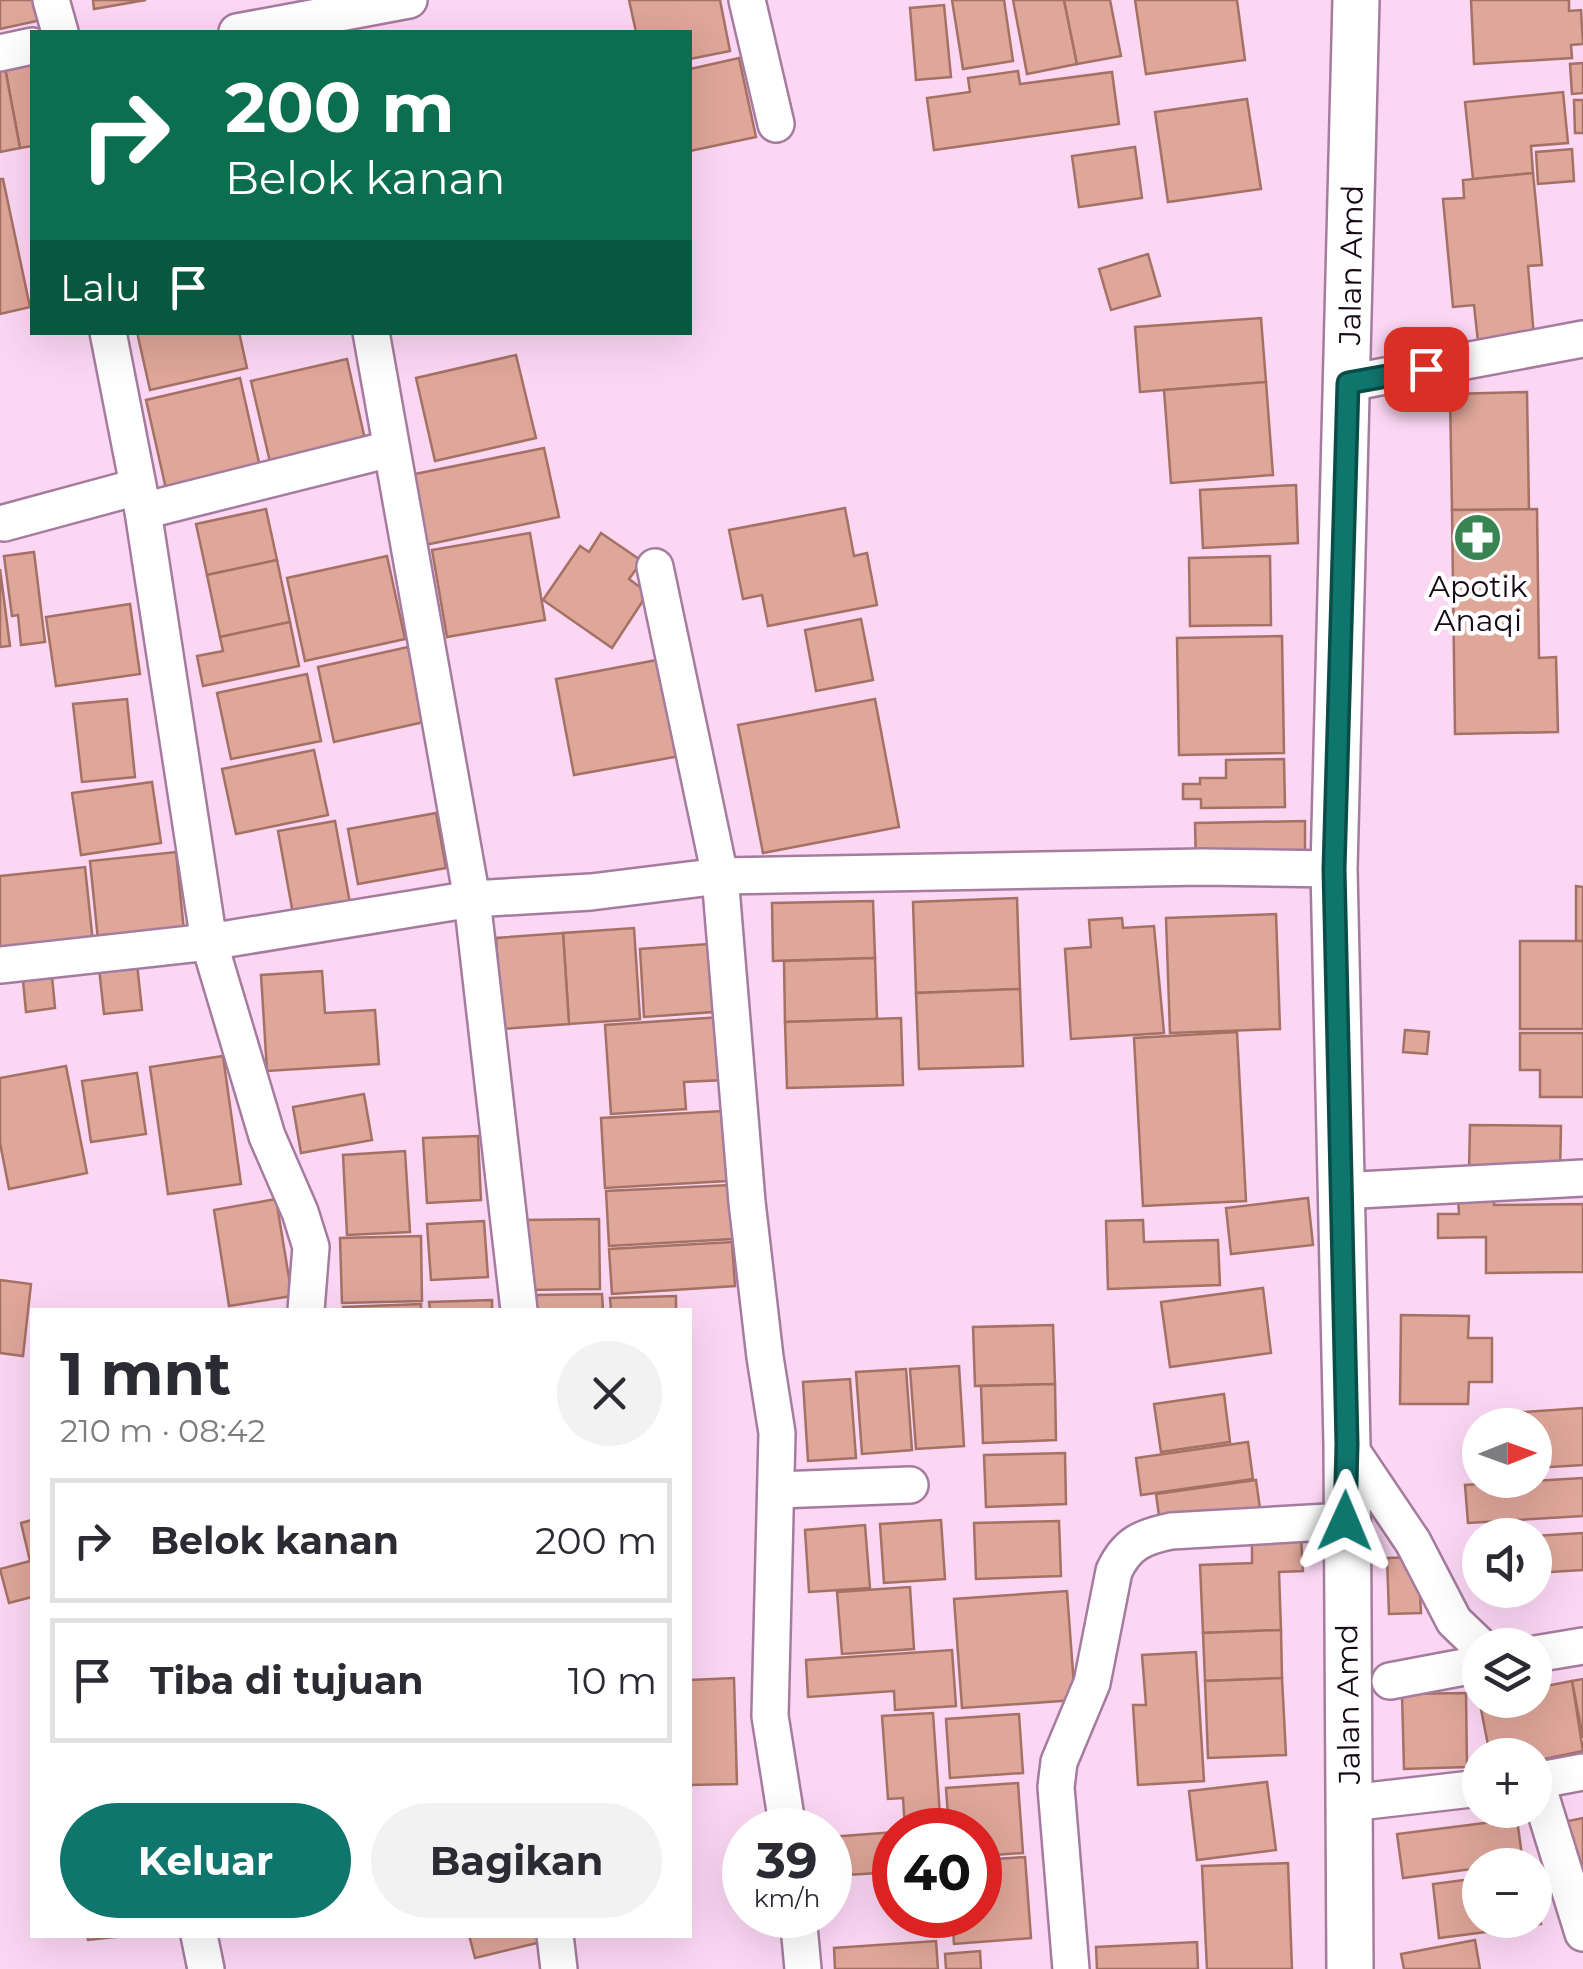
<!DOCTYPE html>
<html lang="id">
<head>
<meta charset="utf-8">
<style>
	:root { --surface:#fff; --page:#f2f2f3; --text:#2b2b33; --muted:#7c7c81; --line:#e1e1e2; --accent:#0f766e }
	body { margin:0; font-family:Montserrat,sans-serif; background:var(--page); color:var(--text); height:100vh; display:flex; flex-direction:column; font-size:38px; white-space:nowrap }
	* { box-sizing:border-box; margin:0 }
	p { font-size:32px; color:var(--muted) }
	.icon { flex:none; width:55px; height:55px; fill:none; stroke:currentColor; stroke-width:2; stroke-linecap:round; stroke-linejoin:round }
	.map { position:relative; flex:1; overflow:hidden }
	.sheet { position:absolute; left:30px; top:1308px; width:662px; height:630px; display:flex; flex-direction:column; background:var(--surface); border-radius:0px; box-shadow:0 10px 40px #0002 }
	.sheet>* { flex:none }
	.banner { position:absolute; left:30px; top:30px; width:662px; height:305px; border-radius:0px; box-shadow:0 10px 40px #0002; background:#0b6e4f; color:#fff; overflow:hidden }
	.needle { width:65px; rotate:89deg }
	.buttons { position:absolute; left:1462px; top:1408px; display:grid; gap:20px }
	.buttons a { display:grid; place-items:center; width:90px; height:90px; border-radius:50%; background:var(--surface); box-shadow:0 10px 40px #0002; font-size:50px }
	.speed { position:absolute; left:722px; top:1808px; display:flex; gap:20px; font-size:50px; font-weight:700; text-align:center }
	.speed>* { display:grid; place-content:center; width:130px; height:130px; border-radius:50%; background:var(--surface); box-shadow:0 10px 40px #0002; line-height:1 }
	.speed small { font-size:25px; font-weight:400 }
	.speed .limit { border:15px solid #d22; background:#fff; color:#111 }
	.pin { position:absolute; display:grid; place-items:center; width:85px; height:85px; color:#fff; margin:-42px; border-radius:20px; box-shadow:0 5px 15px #0006 }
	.me { position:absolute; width:110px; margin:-55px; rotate:1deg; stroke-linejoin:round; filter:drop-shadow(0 0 8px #0008) }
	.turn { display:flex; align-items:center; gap:35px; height:210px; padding:0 30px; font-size:45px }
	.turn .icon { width:130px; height:130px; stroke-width:2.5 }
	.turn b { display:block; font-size:70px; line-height:85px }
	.then { display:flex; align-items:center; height:95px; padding:0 30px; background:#0003; gap:20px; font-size:38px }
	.round { display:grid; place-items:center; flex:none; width:105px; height:105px; border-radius:52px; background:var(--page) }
	.head { display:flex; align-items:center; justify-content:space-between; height:170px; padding:0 30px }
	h1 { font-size:60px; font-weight:700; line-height:75px }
	.action { display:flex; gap:20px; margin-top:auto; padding:20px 30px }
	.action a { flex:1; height:115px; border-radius:60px; background:var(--accent); color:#fff; font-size:40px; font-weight:700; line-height:115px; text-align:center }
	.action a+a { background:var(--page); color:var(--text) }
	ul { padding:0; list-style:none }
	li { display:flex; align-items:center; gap:30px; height:125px; margin:0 20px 15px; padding:0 10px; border:5px solid var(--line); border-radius:0px }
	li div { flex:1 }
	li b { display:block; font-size:38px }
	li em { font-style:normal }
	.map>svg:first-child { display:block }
	.building { fill:#dfa69a; stroke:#a57165; stroke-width:2.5 }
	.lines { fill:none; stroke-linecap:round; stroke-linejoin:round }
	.minor-casing { stroke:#a67c9e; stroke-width:40 }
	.tertiary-casing { stroke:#a67c9e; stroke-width:50 }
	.minor { stroke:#fff; stroke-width:35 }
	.tertiary { stroke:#fff; stroke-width:45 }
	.route-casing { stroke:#0a4d48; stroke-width:25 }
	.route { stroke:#0f766e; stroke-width:18 }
	.labels { text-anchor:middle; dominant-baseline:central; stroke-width:9; stroke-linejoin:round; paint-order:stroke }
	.street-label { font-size:30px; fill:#160814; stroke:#fff }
	.poi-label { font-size:30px; fill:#160814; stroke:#fff }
</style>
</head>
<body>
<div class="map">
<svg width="1583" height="1969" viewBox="0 0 1583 1969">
	<rect width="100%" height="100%" fill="#fbd7f4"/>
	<g class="building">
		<polygon points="0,0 36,0 41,20 0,29"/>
		<polygon points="93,0 146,0 94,9"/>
		<polygon points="629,0 720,0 730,51 690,59 690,32 636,32"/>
		<polygon points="952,0 1004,0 1013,61 963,69"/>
		<polygon points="1013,0 1064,0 1077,64 1027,74"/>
		<polygon points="1064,0 1110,0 1121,56 1077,64"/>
		<polygon points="1135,0 1237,0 1245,60 1146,74"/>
		<polygon points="1471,0 1569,0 1569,11 1581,10 1583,44 1571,45 1572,58 1474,64"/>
		<polygon points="944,5 951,77 916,80 910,8"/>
		<polygon points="739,58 756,137 690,151 690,69"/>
		<polygon points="32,62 32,146 20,148 5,68"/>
		<polygon points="1583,63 1583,93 1572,94 1570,64"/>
		<polygon points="5,68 20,148 0,152 0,69"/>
		<polygon points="1018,71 1020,84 1112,72 1119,124 934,150 927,98 970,92 968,78"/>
		<polygon points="1563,92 1568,143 1531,146 1533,173 1473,179 1465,102"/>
		<polygon points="1247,99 1261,189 1168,202 1155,112"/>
		<polygon points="1574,100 1583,100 1583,133 1575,133"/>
		<polygon points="1135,147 1142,198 1079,207 1072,156"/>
		<polygon points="1572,149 1574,181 1538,184 1536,152"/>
		<polygon points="1533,173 1542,265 1528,266 1534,337 1478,342 1474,305 1453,307 1443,199 1464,198 1463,180"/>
		<polygon points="0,179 3,179 30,307 0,314"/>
		<polygon points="1148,254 1160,296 1111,310 1099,269"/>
		<polygon points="1261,318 1266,382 1140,392 1135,327"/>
		<polygon points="137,332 239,332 247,368 150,390"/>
		<polygon points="516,355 536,438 435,461 416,378"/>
		<polygon points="347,359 366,444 271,466 251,381"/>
		<polygon points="240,378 260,467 166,489 146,400"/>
		<polygon points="1266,382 1273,475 1171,483 1164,390"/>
		<polygon points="1527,392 1529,510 1452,510 1450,394"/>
		<polygon points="544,448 559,517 425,545 410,475"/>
		<polygon points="1296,485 1298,543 1203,548 1200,490"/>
		<polygon points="845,508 854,556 867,553 877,605 768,626 762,595 743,599 729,530"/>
		<polygon points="266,509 277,560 207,575 196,524"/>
		<polygon points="1537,509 1539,658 1556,657 1558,732 1455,734 1452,510"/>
		<polygon points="530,533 545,620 447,637 432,550"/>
		<polygon points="601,533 642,561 629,579 648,593 612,648 543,600 580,546 589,552"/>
		<polygon points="34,552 45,642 21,645 18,615 12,616 4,556"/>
		<polygon points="387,556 405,639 305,661 287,578"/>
		<polygon points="1270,556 1271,625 1190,626 1189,558"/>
		<polygon points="277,560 290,622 220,637 207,575"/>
		<polygon points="0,569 10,646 0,647"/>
		<polygon points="130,604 140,674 56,686 46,617"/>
		<polygon points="861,619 873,680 816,691 805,630"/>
		<polygon points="290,622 299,666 203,686 197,656 223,651 220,637"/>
		<polygon points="1282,636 1284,753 1179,755 1177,638"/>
		<polygon points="408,647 424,722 334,742 318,667"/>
		<polygon points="662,659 680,756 574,775 556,679"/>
		<polygon points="307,674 321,741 231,759 217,693"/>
		<polygon points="127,699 135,777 82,782 73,704"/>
		<polygon points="875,699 899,827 763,853 738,725"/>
		<polygon points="314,750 328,815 236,834 222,769"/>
		<polygon points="1284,759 1285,807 1201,808 1201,799 1183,799 1183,784 1200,784 1200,778 1226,778 1226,760"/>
		<polygon points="152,782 161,843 81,855 72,793"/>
		<polygon points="436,813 446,868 358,884 348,829"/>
		<polygon points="335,821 350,903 293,914 278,831"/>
		<polygon points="1305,821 1305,862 1196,864 1195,823"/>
		<polygon points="176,852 184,931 98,940 90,861"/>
		<polygon points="85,867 93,943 0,952 0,876"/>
		<polygon points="1576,886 1583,887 1583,941 1576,941"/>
		<polygon points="1017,898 1020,989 916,993 913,902"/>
		<polygon points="873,901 875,958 773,961 772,903"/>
		<polygon points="1276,914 1280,1029 1170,1033 1166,918"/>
		<polygon points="1122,918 1123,928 1154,926 1164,1033 1071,1039 1065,949 1091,947 1089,920"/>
		<polygon points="634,928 640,1019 569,1024 563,933"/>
		<polygon points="563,933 569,1024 502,1029 496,938"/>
		<rect x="1520" y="941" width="63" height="88"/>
		<polygon points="708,944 713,1012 644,1017 640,949"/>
		<polygon points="875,958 877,1019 785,1022 784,961"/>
		<polygon points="137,964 142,1010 104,1014 99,968"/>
		<polygon points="322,971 325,1013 375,1010 379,1064 267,1071 261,975"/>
		<polygon points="52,976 55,1008 26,1012 23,980"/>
		<polygon points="1020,989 1023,1066 919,1069 916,993"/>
		<polygon points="721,1017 725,1080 684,1082 686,1109 611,1114 605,1025"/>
		<polygon points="901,1018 903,1085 787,1088 785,1022"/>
		<polygon points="1405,1030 1429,1032 1427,1054 1403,1052"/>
		<polygon points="1237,1032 1246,1201 1143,1206 1134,1038"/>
		<polygon points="1520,1033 1583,1033 1583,1097 1540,1097 1540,1070 1520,1070"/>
		<polygon points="223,1056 241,1184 168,1194 150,1067"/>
		<polygon points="66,1066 87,1173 9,1189 0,1143 0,1078"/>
		<polygon points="137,1073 146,1134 91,1142 82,1081"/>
		<polygon points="364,1094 372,1140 301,1153 293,1107"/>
		<polygon points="723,1111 727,1181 605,1188 601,1118"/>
		<polygon points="1470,1125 1561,1126 1560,1173 1469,1172"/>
		<polygon points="478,1136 481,1200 427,1203 423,1138"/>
		<polygon points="405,1151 410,1232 347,1235 343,1155"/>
		<polygon points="730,1185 733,1239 609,1246 606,1191"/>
		<polygon points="1458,1195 1494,1195 1494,1205 1583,1204 1583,1272 1486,1273 1486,1237 1438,1238 1438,1214 1459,1214"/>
		<polygon points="1308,1198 1313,1245 1231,1254 1226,1208"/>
		<polygon points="276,1199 292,1296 229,1306 214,1210"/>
		<polygon points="599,1219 600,1289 522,1290 521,1220"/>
		<polygon points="1143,1220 1144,1242 1218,1240 1220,1285 1108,1289 1106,1221"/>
		<polygon points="484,1221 488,1277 431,1280 427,1224"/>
		<polygon points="421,1236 422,1301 342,1303 340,1238"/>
		<polygon points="732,1242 735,1286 612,1294 609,1249"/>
		<polygon points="0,1280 31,1284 23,1356 0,1353"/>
		<polygon points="1263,1288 1271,1353 1170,1367 1161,1302"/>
		<polygon points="602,1294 603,1310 535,1310 535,1295"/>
		<polygon points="676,1296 676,1310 611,1310 610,1298"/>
		<polygon points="492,1300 492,1310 430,1310 429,1302"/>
		<polygon points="421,1304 421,1310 343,1310 343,1307"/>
		<polygon points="1401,1315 1469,1316 1468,1338 1492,1338 1492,1382 1469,1382 1468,1404 1400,1404"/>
		<polygon points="1053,1325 1055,1384 975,1386 973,1327"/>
		<polygon points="959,1366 964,1446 916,1449 910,1369"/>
		<polygon points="906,1369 912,1450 862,1454 856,1372"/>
		<polygon points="850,1379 856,1458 808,1461 803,1382"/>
		<polygon points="1055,1384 1056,1440 983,1443 981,1386"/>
		<polygon points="1224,1394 1230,1442 1161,1452 1154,1404"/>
		<polygon points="1583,1408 1583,1465 1535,1468 1535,1425 1494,1425 1494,1414"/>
		<polygon points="1248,1442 1253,1479 1141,1495 1136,1458"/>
		<polygon points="1065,1453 1066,1504 986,1507 984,1455"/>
		<polygon points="1583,1478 1583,1516 1468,1523 1465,1485"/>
		<polygon points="1256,1480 1261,1516 1161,1530 1156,1494"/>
		<polygon points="32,1520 32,1597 9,1603 0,1569 30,1561 21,1523"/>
		<polygon points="941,1520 945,1579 884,1583 880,1524"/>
		<polygon points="1059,1521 1061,1576 976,1579 974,1523"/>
		<polygon points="865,1525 870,1588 809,1592 805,1530"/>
		<polygon points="1583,1533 1583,1570 1535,1573 1535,1536"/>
		<polygon points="1301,1537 1303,1571 1279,1572 1281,1630 1203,1633 1200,1565 1252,1563 1252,1539"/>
		<polygon points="1474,1539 1480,1539 1480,1576 1476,1576"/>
		<polygon points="1418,1557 1421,1613 1389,1614 1387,1558"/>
		<polygon points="910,1587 914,1649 842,1654 837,1592"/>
		<polygon points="1067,1591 1075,1700 962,1708 954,1599"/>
		<polygon points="1281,1630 1282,1678 1205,1681 1203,1633"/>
		<polygon points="952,1650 956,1706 895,1710 894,1691 808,1697 806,1660"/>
		<polygon points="1196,1652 1204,1781 1138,1785 1133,1705 1146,1705 1142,1655"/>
		<polygon points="734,1678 737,1784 690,1785 690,1680"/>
		<polygon points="1282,1678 1286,1755 1208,1758 1205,1681"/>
		<polygon points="1583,1679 1583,1738 1572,1681"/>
		<polygon points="1572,1681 1583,1751 1535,1761 1535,1755 1490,1755 1479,1699 1535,1700 1535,1688"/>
		<polygon points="1466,1693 1467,1767 1404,1769 1402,1694"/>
		<polygon points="933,1713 941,1830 905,1830 903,1798 888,1799 882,1716"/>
		<polygon points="1019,1714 1023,1773 950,1778 946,1719"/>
		<polygon points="1267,1782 1276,1850 1197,1860 1189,1791"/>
		<polygon points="1018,1783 1023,1853 980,1856 980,1830 949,1830 946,1788"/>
		<polygon points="1583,1818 1583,1905 1564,1822"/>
		<polygon points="1517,1819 1523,1863 1480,1865 1480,1868 1403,1878 1397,1834"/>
		<polygon points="895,1832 895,1872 830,1876 830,1837"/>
		<polygon points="1025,1857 1031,1938 954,1944 952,1915 980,1915 980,1860"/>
		<polygon points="1288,1863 1292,1969 1207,1969 1202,1866"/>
		<polygon points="1535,1873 1541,1924 1506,1929 1505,1920 1535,1920"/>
		<polygon points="1480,1878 1480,1920 1501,1920 1502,1930 1439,1938 1433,1884"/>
		<polygon points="87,1935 134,1935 88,1940"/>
		<polygon points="469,1935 543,1935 545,1941 475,1958"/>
		<polygon points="1475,1940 1480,1969 1404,1969 1401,1954"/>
		<polygon points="936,1941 938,1969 835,1969 834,1948"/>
		<polygon points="1197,1942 1198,1969 1097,1969 1096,1947"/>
		<polygon points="980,1951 981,1969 946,1969 945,1954"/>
	</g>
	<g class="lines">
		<defs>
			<g id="minor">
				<polyline points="51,0 60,32"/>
				<polyline points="747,0 776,124"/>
				<polyline points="237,32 409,0"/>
				<polyline points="0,53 32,46"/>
				<polyline points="108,332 143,511 209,942 267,1136 300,1212 311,1247 306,1310"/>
				<polyline points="371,332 472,899 519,1310"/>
				<polyline points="1348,383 1583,339"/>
				<polyline points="143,511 390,449"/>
				<polyline points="4,523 137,487"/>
				<polyline points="655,567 720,876 747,1202 765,1357 777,1433 770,1716 788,1830"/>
				<polyline points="0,965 209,942 472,899 591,892 720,876 1202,867 1334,869"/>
				<polyline points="1340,1191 1583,1178"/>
				<polyline points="1347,1444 1413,1542 1454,1621 1480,1646"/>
				<polyline points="778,1490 910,1485"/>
				<polyline points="1535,1654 1583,1646"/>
				<polyline points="1390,1681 1480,1664"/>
				<polyline points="1535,1781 1583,1772"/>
				<polyline points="1536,1781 1583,1933"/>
				<polyline points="1350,1803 1480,1788"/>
				<polyline points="798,1915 803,1969"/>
				<polyline points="199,1935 206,1969"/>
				<polyline points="555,1935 559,1969"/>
				<path d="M1071 1969 1056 1787 1059 1762 1092 1683 1114 1571C1127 1543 1143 1537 1171 1531L1345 1521"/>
			</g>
			<polyline id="tertiary" points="1350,1969 1347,1444 1334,869 1356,0"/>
		</defs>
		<use href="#minor" class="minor-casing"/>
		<use href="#tertiary" class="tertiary-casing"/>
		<use href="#minor" class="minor"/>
		<use href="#tertiary" class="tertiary"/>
	</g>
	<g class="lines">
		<defs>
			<polyline id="route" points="1345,1521 1347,1444 1334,869 1348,383 1426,369"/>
		</defs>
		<use href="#route" class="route-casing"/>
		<use href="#route" class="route"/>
	</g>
	<defs>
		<symbol id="pharmacy-disc" viewBox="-11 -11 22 22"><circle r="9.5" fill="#388453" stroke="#fff"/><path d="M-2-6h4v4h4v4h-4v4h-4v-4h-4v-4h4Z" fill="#fff"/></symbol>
	</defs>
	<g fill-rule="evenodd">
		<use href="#pharmacy-disc" x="1450" y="510" width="55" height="55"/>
	</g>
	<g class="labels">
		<g class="street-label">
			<text transform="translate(1351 265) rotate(-89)">Jalan Amd</text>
			<text transform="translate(1348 1704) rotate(-91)">Jalan Amd</text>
		</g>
		<g class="poi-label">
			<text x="1478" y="586">Apotik<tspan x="1478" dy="34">Anaqi</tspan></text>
		</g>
	</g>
</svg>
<div class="buttons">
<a><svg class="needle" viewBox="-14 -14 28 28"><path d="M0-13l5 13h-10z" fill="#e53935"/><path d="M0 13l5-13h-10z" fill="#7c7c81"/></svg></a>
<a><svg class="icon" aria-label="sound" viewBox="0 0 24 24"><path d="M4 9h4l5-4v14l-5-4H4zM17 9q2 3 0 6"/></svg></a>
<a><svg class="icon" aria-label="layers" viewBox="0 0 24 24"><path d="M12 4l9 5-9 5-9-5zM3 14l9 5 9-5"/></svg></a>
<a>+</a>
<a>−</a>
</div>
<div class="speed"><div>39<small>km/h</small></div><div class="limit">40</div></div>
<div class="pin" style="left:1426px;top:369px;background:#d93025"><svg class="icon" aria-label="arrive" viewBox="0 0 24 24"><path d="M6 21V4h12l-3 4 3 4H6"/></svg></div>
<svg class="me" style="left:1345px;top:1521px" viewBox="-20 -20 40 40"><path d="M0-17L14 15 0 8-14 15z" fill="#0f766e" stroke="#fff" stroke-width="4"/></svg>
<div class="banner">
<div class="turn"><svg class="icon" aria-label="right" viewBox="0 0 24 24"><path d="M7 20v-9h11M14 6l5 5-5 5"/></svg><div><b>200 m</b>Belok kanan</div></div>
<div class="then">Lalu<svg class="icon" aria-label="arrive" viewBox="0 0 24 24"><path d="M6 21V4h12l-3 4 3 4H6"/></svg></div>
</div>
<section class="sheet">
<div class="head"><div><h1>1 mnt</h1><p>210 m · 08:42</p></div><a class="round"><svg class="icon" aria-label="close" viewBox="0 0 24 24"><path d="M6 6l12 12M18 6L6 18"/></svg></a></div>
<ul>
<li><svg class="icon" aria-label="right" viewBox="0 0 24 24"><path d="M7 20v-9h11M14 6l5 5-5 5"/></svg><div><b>Belok kanan</b></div><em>200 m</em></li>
<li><svg class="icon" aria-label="arrive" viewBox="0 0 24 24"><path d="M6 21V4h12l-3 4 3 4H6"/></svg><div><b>Tiba di tujuan</b></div><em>10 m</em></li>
</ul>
<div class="action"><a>Keluar</a><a>Bagikan</a></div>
</section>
</div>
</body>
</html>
